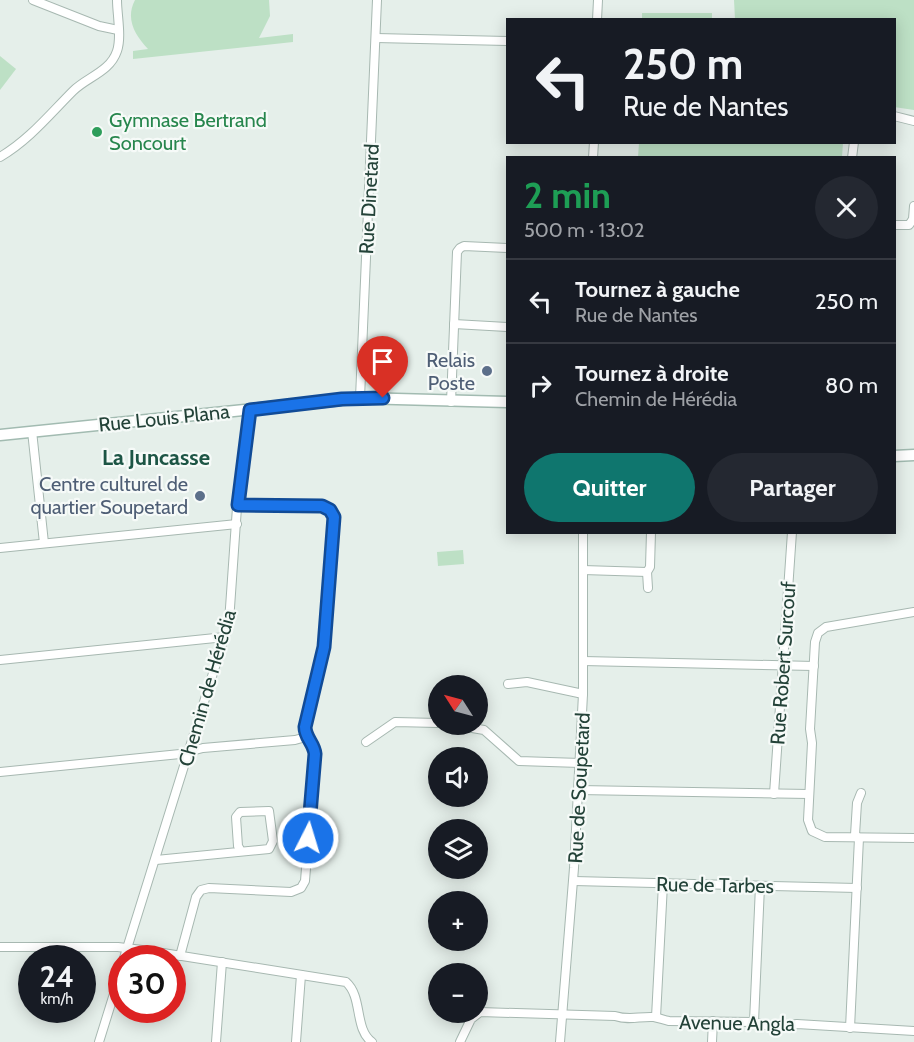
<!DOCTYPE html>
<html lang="fr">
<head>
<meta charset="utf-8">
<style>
	:root { --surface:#171b24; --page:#242831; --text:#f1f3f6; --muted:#9ea1a6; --line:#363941; --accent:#0f766e }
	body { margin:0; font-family:Cabin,sans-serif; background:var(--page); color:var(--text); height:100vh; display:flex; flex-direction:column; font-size:22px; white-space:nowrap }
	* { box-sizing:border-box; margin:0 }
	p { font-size:20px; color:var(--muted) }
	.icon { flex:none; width:33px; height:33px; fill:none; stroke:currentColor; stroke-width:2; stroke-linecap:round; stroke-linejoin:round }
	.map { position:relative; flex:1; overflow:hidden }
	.panel { position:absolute; left:506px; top:156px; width:390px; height:378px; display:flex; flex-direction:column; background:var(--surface); border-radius:0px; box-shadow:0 3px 15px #0003 }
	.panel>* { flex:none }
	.banner { position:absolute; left:506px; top:18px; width:390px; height:126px; border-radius:0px; box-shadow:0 3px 15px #0003; background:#171b24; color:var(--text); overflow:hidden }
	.needle { width:39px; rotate:306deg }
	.fabs { position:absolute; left:428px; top:675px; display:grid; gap:12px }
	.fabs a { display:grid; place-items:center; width:60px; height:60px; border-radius:50%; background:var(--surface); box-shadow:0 3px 15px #0003; font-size:30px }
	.speed { position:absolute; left:18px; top:945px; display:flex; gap:12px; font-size:30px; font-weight:700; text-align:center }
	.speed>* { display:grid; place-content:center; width:78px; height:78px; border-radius:50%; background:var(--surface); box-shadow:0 3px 15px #0003; line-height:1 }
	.speed small { font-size:15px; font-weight:400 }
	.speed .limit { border:9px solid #d22; background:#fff; color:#111 }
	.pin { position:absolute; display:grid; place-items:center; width:51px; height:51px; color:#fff; margin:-62px -26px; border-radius:50% 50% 50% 0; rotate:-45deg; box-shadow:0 0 6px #0007 }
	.pin .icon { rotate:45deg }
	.me { position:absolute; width:66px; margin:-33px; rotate:5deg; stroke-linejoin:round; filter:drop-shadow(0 0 4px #0008) }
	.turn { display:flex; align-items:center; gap:21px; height:126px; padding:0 18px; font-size:27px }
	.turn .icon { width:78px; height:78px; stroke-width:2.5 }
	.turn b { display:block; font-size:42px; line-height:51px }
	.round { display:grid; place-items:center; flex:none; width:63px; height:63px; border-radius:32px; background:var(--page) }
	.head { display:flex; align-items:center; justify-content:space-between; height:102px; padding:0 18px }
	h1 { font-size:36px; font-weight:800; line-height:45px; color:#1e9e55 }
	.button { display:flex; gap:12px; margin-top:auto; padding:12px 18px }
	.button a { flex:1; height:69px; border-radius:36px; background:var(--accent); color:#fff; font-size:24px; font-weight:800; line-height:69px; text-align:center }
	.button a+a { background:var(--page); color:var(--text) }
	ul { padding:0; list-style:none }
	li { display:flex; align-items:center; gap:18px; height:84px; padding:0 18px; border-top:2px solid var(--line) }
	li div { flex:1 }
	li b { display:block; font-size:22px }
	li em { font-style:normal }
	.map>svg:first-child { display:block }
	.green { fill:#bde0c5 }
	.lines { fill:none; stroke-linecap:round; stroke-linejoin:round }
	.street-casing { stroke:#a7b8b1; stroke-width:10 }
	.secondary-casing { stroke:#a2bbb1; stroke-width:13 }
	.street { stroke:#fff; stroke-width:8 }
	.secondary { stroke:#fff; stroke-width:10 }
	.route-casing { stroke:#114b97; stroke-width:15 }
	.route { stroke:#1a73e8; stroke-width:10 }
	.leisure-dot { fill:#2e9e5b; stroke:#f6faf8; stroke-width:2 }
	.service-dot { fill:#5c6f8a; stroke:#f6faf8; stroke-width:2 }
	.labels { text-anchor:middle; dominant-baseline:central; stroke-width:4.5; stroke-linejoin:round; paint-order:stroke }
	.leisure-label { font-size:20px; fill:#27864d; stroke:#f6faf8; text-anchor:start }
	.street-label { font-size:20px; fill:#234238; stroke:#f6faf8 }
	.service-label { font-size:20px; fill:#4e5e75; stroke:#f6faf8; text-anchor:end }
	.quarter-label { font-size:22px; font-weight:bold; fill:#1d5545; stroke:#f6faf8 }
</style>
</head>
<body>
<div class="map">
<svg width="914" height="1042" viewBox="0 0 914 1042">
	<rect width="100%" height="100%" fill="#e5efea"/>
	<g class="green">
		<path d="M135 0H269L270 16 259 38 293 34V42L133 59V51L148 49C135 35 125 19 135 0Z"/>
		<polygon points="734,0 914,0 914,110 894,107 894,20 735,19"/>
		<rect x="642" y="13" width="70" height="6"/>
		<polygon points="0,56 16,69 0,90"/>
		<polygon points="639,143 639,142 843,143 842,157 638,157"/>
		<polygon points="463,550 464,564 438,566 437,552"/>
	</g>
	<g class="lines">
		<defs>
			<g id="street">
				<polyline points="33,0 99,26 118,30"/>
				<polyline points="597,20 598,0"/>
				<polyline points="376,38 507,41"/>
				<polyline points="894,116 914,121"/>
				<path d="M0 157C29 140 49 115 73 91 87 77 110 72 117 51 122 37 117 15 117 0"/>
				<polyline points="593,158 594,142"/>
				<polyline points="852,158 854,142"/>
				<polyline points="894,225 909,225 913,219 914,206"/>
				<polyline points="454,324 507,327"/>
				<polyline points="360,398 377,0"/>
				<polyline points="451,402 457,252 460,248 464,246 507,248"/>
				<polyline points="32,431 44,543"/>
				<polyline points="0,548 237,524"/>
				<polyline points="583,570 647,572"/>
				<polyline points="648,588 647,572 650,567 651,532"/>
				<polyline points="914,612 826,627 818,633 815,642 810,729 812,743 808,820 812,831 825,837 914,838"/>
				<polyline points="0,660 225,637"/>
				<polyline points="583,661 814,666"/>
				<polyline points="508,684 527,682 583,694"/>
				<polyline points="449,724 484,730 519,761 580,763"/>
				<polyline points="366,742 395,722 438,723"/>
				<polyline points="0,772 180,754 203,748 295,740 306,737"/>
				<polyline points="579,790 809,794"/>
				<polyline points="774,794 792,532"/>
				<polyline points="156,860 269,849 273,841 269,811 240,812 236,817 238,846 241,851"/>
				<polyline points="574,881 857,888"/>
				<polyline points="0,947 118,947 150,951"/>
				<path d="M163 953 346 982C363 997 354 1029 372 1042"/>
				<path d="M180 956 196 897 201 890 209 888 291 892 301 888 305 881 315 754C314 743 305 738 305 727L324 647 334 517 330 510 323 506 238 505"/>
				<polyline points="124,958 229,622 238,493 250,410"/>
				<polyline points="656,1017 663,884"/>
				<polyline points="754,1022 760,886"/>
				<polyline points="850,1028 859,838 855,835 857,803 861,793"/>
				<polyline points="99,1042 122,968"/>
				<polyline points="216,1042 222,962"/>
				<polyline points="296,1042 301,975"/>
				<path d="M460 1042 471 1019 480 1012 615 1016C630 1021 639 1016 654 1017 659 1018 664 1020 669 1021L754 1022C768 1027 782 1027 797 1024L914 1031"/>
				<polyline points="560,1042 574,868 583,694 583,532"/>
				<polyline points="712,1042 713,1021"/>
			</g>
			<g id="secondary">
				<polyline points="0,435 360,398 507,402"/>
				<polyline points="894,456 914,455"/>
			</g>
		</defs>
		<use href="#street" class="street-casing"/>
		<use href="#secondary" class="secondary-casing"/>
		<use href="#street" class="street"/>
		<use href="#secondary" class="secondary"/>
	</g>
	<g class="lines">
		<defs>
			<path id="route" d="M308 838 315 754C314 743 305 738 305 727L324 647 334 517 330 510 322 506 238 505 250 410 342 399 383 398"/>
		</defs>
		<use href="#route" class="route-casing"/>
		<use href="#route" class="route"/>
	</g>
	<circle class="leisure-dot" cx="97" cy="132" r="6"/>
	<g class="service-dot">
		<circle cx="487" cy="371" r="6"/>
		<circle cx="200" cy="496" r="6"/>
	</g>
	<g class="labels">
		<g class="leisure-label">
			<text x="109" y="120">Gymnase Bertrand<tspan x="109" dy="23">Soncourt</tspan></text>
		</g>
		<g class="street-label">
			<text transform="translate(369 199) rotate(-87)">Rue Dinetard</text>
			<text transform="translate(164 418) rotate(-6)">Rue Louis Plana</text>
			<text transform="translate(783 663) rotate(-86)">Rue Robert Surcouf</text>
			<text transform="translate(207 688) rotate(-74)">Chemin de Hérédia</text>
			<text transform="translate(579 788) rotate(-87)">Rue de Soupetard</text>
			<text transform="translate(715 885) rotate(1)">Rue de Tarbes</text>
			<text transform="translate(737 1023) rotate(1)">Avenue Angla</text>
		</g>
		<g class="service-label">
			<text x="475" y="360">Relais<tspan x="475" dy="23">Poste</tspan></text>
			<text x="188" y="484">Centre culturel de<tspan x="188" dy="23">quartier Soupetard</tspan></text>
		</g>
		<g class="quarter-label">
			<text x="156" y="457">La Juncasse</text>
		</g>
	</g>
</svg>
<div class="fabs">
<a><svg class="needle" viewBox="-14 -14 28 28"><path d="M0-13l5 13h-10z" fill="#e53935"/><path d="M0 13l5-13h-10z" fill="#9ea1a6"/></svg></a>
<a><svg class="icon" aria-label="sound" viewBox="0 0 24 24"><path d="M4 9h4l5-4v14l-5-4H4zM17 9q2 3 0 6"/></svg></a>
<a><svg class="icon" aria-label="layers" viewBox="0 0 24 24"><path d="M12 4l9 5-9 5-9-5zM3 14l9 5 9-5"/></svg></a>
<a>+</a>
<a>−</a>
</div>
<div class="speed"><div>24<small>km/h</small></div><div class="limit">30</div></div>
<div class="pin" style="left:383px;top:398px;background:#d93025"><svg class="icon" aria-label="arrive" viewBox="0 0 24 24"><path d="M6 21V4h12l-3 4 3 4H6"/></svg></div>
<svg class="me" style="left:308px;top:838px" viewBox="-20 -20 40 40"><circle r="17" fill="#1a73e8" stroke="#fff" stroke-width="3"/><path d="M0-11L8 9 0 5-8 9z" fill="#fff"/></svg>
<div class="banner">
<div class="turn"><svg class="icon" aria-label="left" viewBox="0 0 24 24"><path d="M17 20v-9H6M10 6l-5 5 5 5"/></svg><div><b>250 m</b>Rue de Nantes</div></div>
</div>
<section class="panel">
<div class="head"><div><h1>2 min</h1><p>500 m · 13:02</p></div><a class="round"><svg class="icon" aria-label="close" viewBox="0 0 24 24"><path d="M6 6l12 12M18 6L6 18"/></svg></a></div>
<ul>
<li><svg class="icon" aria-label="left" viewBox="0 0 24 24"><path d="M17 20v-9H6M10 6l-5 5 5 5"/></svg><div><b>Tournez à gauche</b><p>Rue de Nantes</p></div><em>250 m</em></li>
<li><svg class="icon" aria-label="right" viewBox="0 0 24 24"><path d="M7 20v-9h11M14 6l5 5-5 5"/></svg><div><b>Tournez à droite</b><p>Chemin de Hérédia</p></div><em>80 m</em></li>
</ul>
<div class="button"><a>Quitter</a><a>Partager</a></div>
</section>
</div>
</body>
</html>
